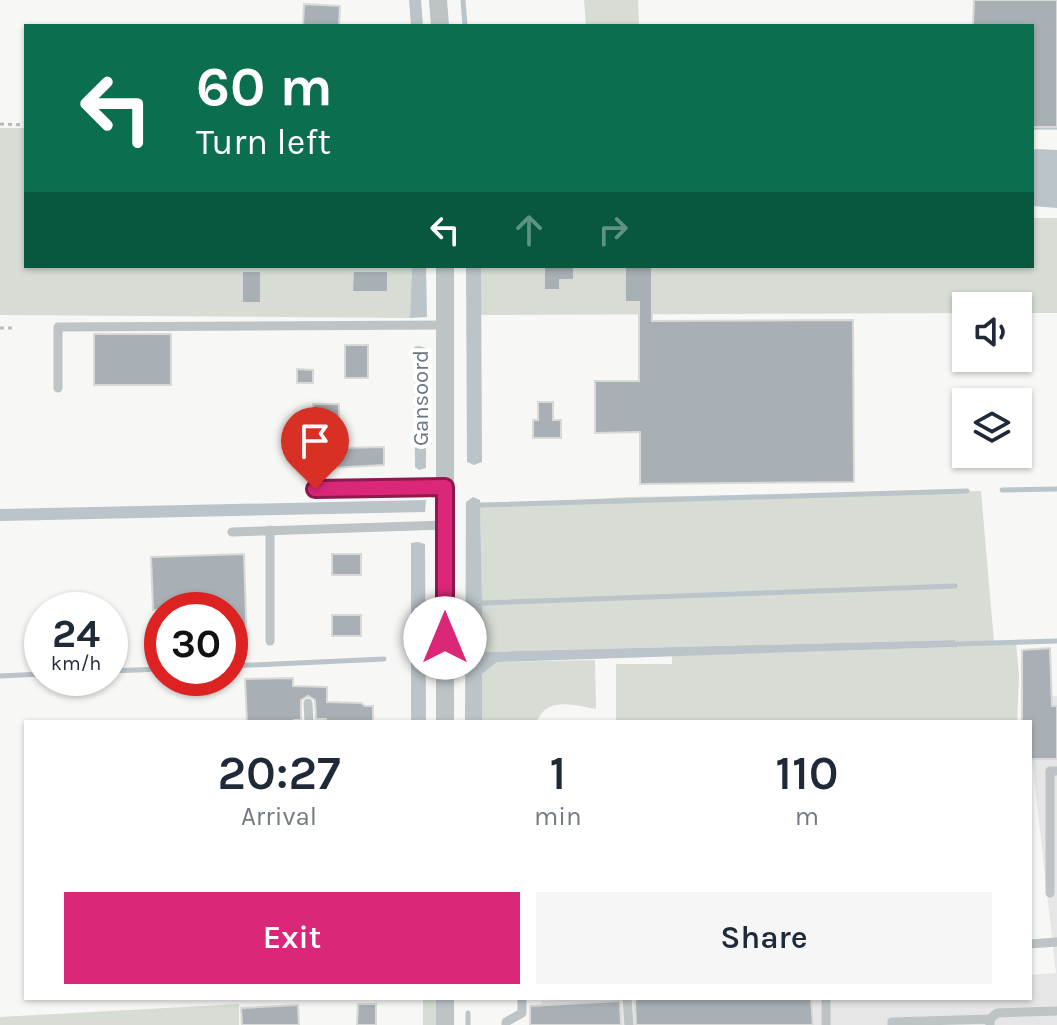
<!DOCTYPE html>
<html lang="en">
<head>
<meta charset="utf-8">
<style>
	:root { --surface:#fff; --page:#f6f6f7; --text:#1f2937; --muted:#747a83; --accent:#db2777 }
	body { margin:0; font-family:Karla,sans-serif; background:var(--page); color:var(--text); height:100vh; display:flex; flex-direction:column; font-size:30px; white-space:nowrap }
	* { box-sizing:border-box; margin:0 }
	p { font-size:26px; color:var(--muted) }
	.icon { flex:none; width:44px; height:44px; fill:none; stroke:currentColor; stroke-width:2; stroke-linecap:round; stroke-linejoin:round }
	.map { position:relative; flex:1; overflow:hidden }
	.sheet { position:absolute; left:24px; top:720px; width:1008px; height:280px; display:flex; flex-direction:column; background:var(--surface); border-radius:0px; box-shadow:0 2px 6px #0004 }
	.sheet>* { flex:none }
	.guide { position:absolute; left:24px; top:24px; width:1010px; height:244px; border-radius:0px; box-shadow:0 2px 6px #0004; background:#0b6e4f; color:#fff; overflow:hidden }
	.fabs { position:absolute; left:952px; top:292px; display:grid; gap:16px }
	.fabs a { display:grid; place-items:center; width:80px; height:80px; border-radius:0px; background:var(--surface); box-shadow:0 2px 6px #0004; font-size:40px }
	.speed { position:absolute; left:24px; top:592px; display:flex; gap:16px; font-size:40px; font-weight:700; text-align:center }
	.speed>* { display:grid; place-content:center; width:104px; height:104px; border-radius:50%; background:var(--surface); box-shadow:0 2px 6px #0004; line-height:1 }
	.speed small { font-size:20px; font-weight:400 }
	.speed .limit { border:12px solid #d22; background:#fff; color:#111 }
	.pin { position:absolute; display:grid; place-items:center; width:68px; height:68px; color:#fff; margin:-82px -34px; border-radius:50% 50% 50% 0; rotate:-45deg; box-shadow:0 0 8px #0007 }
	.pin .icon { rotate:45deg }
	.me { position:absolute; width:88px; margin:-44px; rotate:0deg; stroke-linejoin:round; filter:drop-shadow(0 0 6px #0008) }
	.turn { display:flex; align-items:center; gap:28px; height:168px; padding:0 40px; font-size:36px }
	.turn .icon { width:104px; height:104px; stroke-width:2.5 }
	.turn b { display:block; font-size:56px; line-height:68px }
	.lanes { display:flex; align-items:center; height:76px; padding:0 40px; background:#0003; justify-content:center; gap:40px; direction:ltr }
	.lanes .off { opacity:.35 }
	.eta { display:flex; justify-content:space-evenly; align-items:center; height:136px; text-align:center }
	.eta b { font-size:48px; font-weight:600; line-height:56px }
	.primary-button { display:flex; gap:16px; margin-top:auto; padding:16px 40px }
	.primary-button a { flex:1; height:92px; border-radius:0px; background:var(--accent); color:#fff; font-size:32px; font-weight:600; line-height:92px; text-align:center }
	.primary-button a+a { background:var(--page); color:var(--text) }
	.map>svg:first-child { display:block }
	.built { fill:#e5e6e5 }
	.green { fill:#d7dcd4 }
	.water { fill:#bac4c9 }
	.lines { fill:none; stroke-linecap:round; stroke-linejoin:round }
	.stream { stroke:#bac4c9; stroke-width:5 }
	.building { fill:#a8b0b5; stroke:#d9d9d7; stroke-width:2 }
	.path { stroke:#b9bcbe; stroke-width:3; stroke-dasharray:4 4; stroke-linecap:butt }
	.lane { stroke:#bec3c6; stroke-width:9 }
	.street { stroke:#bec3c6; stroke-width:18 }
	.route-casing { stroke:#8e194d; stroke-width:20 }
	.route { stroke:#db2777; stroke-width:14 }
	.labels { text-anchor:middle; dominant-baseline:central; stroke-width:8; stroke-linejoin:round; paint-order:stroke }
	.street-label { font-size:22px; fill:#687783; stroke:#fff }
</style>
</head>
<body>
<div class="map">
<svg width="1057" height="1025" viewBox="0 0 1057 1025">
	<rect width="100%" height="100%" fill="#f7f7f5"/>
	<polygon class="built" points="1025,696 1057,696 1057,1025 537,1025 542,1001 604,998 1030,998 1030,975 1056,973 1030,742 1030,722"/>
	<g class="green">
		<polygon points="584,0 638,0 639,26 586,26"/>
		<polygon points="0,128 26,128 26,266 412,266 410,318 0,315"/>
		<polygon points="1032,218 1057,218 1057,313 1018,313 1018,306 966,306 966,313 481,315 481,266 1032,266"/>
		<polygon points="981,491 994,642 1016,642 1019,677 1017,722 616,722 616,664 672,664 672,656 956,647 955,640 483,652 480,505 629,497"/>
		<path d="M595 660 596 709C575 705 546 696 537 722H482V674L497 662Z"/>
		<polygon points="423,998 437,998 436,1025 423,1025"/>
		<polygon points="239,1004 239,1025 0,1025 0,1017"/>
	</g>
	<g class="water">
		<polygon points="409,0 421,0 423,26 411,26"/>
		<polygon points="1036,149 1057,150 1057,208 1032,206 1032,151"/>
		<polygon points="412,266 426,266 427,317 410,318"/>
		<polygon points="466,266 481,266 482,462 474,465 467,462"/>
		<polygon points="419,346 426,348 426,468 419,470 415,467 414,347"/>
		<polygon points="473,497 480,500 483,652 955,640 957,647 497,662 482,674 482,722 465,722 466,502"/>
		<polygon points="426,500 425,512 0,521 0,509"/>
		<polygon points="418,542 425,544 426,722 411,722 411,543"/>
	</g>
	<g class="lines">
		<g class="stream">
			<polyline points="463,0 465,26"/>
			<polyline points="1032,127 1057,127"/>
			<polyline points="1002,490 1057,489"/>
			<polyline points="480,505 967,491"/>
			<polyline points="483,603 955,586"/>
			<polyline points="956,644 1057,641"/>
			<polyline points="230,666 384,659"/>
			<polyline points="110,671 162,669"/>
			<polyline points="0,676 42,674"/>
			<polyline points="468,1013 468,1025"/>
		</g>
	</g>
	<g class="building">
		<polygon points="974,0 1057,0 1057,127 1032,127 1032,26 973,26"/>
		<polygon points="304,4 340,6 339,26 303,26"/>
		<polygon points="544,266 574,266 574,280 560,280 560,290 544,290"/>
		<polygon points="625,266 652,266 652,321 853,320 854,482 640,484 640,432 595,433 595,381 639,381 639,302 625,302"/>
		<rect x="242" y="271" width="19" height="32"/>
		<polygon points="353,271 388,271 388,292 352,292"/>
		<rect x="94" y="334" width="77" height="51"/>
		<rect x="345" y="345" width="23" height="33"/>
		<polygon points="297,369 313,370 313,383 297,383"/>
		<polygon points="538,402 553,402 553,420 561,420 561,438 533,438 533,420 538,420"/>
		<polygon points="313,404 339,404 339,448 384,447 384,465 313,469"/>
		<polygon points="244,554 247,648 230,648 230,610 153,610 151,557"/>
		<rect x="332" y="554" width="29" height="21"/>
		<rect x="332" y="615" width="29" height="21"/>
		<polygon points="1050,648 1052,706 1057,706 1057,759 1030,759 1030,722 1022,722 1022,650"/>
		<polygon points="293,678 293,686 327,687 327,702 361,703 365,706 373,706 373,722 326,722 326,719 316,719 315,700 308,696 301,700 301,720 294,720 294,722 247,722 245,679"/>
		<polygon points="642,998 811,998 813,1025 636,1025 635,1000"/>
		<polygon points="620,1001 621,1025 530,1025 530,1006"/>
		<polygon points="358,1004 376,1004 376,1025 357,1025"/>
		<polygon points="298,1005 299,1025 242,1025 241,1008"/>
	</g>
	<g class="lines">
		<g class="path">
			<polyline points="0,124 26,125"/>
			<polyline points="0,328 16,328"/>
		</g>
		<g class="lane">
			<polyline points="58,388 58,327 445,325"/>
			<polyline points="315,489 445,487"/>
			<polyline points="270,530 270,641"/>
			<polyline points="232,532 445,525"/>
			<polyline points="308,703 309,722"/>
			<polyline points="1050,893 1050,771 1057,771"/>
			<polyline points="1030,944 1057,942"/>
			<polyline points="627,998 629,1025"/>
			<polyline points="826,998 826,1025"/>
			<polyline points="990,1019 997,1013 1057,1011"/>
			<polyline points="506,1025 506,1022 522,1013 522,998"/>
			<polyline points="892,1025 892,1022 990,1019 990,1025"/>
		</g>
		<g class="street">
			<polyline points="438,0 440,26"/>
			<polyline points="445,722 445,266"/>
			<polyline points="445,998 445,1025"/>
		</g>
	</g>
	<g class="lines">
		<defs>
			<polyline id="route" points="315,489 445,487 445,638"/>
		</defs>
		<use href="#route" class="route-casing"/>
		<use href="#route" class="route"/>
	</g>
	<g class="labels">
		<g class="street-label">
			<text transform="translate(421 398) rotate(-90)">Gansoord</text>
		</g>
	</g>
</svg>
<div class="fabs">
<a><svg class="icon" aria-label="sound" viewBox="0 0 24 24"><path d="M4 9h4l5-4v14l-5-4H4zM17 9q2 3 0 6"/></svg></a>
<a><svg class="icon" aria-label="layers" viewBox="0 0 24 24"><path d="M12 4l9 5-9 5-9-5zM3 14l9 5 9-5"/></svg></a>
</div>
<div class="speed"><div>24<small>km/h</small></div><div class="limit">30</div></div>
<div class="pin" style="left:315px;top:489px;background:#d93025"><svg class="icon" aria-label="arrive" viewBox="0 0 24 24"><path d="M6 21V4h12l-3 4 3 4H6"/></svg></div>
<svg class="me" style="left:445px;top:638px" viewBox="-20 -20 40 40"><circle r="19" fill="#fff"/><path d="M0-13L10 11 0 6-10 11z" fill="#db2777"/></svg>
<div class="guide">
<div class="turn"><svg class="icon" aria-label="left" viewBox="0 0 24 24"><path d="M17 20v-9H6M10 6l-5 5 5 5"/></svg><div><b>60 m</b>Turn left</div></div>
<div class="lanes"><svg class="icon" aria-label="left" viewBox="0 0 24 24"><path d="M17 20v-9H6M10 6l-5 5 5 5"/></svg><svg class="icon off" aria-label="ahead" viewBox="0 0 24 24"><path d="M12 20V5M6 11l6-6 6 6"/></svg><svg class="icon off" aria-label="right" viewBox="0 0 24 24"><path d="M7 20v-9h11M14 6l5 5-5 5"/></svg></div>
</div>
<section class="sheet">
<div class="eta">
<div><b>20:27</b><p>Arrival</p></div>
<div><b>1</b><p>min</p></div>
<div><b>110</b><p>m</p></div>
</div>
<div class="primary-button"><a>Exit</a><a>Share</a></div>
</section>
</div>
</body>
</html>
